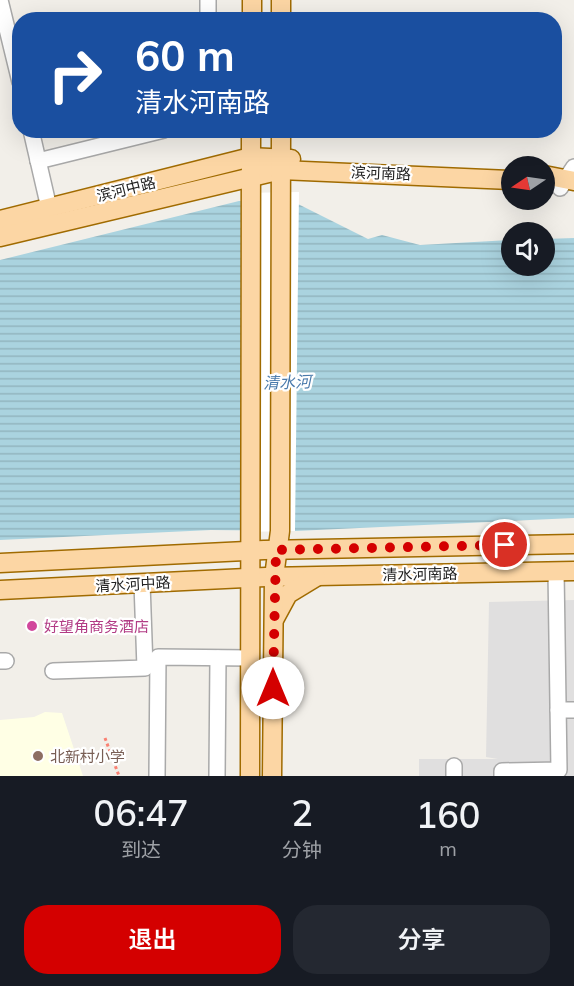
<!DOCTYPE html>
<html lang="zh">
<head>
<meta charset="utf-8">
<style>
	:root { --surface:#171b24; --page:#242831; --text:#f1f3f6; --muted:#9ea1a6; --accent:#d40000 }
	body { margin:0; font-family:Mulish,"Noto Sans SC",sans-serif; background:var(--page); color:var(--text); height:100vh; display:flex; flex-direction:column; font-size:22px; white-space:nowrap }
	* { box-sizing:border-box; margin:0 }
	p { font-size:20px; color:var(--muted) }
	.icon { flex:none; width:33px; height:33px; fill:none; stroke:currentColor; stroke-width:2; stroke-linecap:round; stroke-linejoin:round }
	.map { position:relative; height:776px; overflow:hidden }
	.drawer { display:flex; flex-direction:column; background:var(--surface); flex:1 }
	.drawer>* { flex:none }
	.banner { position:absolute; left:12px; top:12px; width:550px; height:126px; border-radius:24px; box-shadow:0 6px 24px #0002; background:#1a4fa0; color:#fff; overflow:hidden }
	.needle { width:39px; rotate:257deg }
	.fabs { position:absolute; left:501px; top:156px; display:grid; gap:12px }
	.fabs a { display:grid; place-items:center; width:54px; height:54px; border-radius:50%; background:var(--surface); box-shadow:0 6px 24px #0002; font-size:30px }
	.pin { position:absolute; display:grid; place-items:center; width:51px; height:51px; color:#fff; margin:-26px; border:3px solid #fff; border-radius:50%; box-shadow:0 2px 6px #0007 }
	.me { position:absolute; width:66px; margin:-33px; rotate:0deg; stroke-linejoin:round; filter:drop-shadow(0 0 4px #0008) }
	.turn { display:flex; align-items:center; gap:21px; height:126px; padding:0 24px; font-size:27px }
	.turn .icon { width:78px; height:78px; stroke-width:2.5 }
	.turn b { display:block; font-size:42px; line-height:51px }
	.eta { display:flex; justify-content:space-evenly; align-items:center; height:102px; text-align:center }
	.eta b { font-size:36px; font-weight:600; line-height:42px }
	.button { display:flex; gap:12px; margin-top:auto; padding:12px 24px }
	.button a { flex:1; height:69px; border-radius:24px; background:var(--accent); color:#fff; font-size:24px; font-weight:600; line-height:69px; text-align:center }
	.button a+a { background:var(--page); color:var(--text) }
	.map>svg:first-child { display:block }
	.residential { fill:#e0dfdf }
	.education { fill:#ffffe5 }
	.water { fill:url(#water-rules) }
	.pier { fill:#fff }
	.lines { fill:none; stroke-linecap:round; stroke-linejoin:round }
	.minor-casing { stroke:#a9a9a9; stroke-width:18 }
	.major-casing { stroke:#a06b00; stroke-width:21 }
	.path { stroke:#fa8072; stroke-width:3; stroke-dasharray:3 3; stroke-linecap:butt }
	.minor { stroke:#fff; stroke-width:15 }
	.major { stroke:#fcd6a4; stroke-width:18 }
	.route { stroke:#d40000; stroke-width:10; stroke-dasharray:0 18 }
	.hotel-dot { fill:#d1479c; stroke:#fff; stroke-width:2 }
	.education-dot { fill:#8d6e63; stroke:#fff; stroke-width:2 }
	.labels { text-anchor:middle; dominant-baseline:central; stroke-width:4.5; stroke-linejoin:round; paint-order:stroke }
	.street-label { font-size:15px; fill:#222; stroke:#fff }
	.hotel-label { font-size:15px; fill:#b23c85; stroke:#fff; text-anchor:start }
	.education-label { font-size:15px; fill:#785e54; stroke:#fff; text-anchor:start }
	.water-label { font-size:16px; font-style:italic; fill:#4a7aab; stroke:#fff }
</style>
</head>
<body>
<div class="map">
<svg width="574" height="776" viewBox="0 0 574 776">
	<defs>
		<pattern id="water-rules" width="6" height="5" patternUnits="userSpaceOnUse" patternTransform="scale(1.5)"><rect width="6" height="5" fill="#aad3df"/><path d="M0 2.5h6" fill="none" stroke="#92b5bf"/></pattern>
	</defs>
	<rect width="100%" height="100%" fill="#f2efe9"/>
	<polygon class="residential" points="574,600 574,776 419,776 419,759 498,759 486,757 489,602"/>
	<polygon class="education" points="45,712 62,713 83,776 0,776 0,720 34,717"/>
	<polygon class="water" points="239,201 294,202 368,239 382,235 420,245 511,240 512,266 544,266 545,239 574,238 574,518 295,531 211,530 0,540 0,260"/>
	<polygon class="pier" points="299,192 295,531 240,532 244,193"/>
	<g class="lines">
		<defs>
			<g id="minor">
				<polyline points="0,0 20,82"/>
				<polyline points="208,20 208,0"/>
				<polyline points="31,130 49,208"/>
				<polyline points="38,161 164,130"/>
				<polyline points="560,188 574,167"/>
				<polyline points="0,661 6,661"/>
				<polyline points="53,671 145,668 142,583"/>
				<polyline points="558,710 574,710"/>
				<polyline points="454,766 454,776"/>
				<polyline points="157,776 158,657 250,658"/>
				<polyline points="217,776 218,658"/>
				<polyline points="502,776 502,771 559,770 556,571"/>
			</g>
			<g id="major">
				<polyline points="252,20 252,0"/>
				<polyline points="281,20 281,0"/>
				<polyline points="544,175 574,181"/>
				<polyline points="0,220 251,157 291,159"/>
				<polyline points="0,237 281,170 512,180"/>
				<polyline points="0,563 264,550 574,544"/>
				<polyline points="0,590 266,577 574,571"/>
				<polyline points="275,618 288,594 316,577"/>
				<polyline points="250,776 251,130"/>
				<polyline points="272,776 274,577 280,531 281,130"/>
			</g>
		</defs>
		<use href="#minor" class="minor-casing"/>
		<use href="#major" class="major-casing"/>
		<polyline class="path" points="105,738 119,776"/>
		<use href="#minor" class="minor"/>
		<use href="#major" class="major"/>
	</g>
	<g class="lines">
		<polyline class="route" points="273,688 276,550 505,545"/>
	</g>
	<circle class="hotel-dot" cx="32" cy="626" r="6"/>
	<circle class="education-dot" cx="38" cy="756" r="6"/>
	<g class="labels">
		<g class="street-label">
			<text transform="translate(381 173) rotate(2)">滨河南路</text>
			<text transform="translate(126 189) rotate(-14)">滨河中路</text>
			<text transform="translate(420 574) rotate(-1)">清水河南路</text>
			<text transform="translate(133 584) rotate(-3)">清水河中路</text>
		</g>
		<g class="hotel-label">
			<text x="44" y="626">好望角商务酒店</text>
		</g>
		<g class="education-label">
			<text x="50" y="756">北新村小学</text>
		</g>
		<g class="water-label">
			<text transform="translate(287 382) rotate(-2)">清水河</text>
		</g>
	</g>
</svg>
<div class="fabs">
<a><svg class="needle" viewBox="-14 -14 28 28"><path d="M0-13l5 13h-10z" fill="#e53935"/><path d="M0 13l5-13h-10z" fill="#9ea1a6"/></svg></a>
<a><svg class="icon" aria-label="sound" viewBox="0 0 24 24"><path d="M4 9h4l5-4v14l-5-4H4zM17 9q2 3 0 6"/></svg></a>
</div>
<div class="pin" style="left:505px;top:545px;background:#d93025"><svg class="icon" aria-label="arrive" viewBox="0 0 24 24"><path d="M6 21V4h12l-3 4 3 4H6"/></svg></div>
<svg class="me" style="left:273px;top:688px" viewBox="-20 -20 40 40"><circle r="19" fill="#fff"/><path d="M0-13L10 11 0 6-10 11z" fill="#d40000"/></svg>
<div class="banner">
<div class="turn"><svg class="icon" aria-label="right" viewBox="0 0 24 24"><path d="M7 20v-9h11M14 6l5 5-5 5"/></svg><div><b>60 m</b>清水河南路</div></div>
</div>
</div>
<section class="drawer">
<div class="eta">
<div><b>06:47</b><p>到达</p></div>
<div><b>2</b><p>分钟</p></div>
<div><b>160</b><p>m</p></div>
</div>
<div class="button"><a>退出</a><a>分享</a></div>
</section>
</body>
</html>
